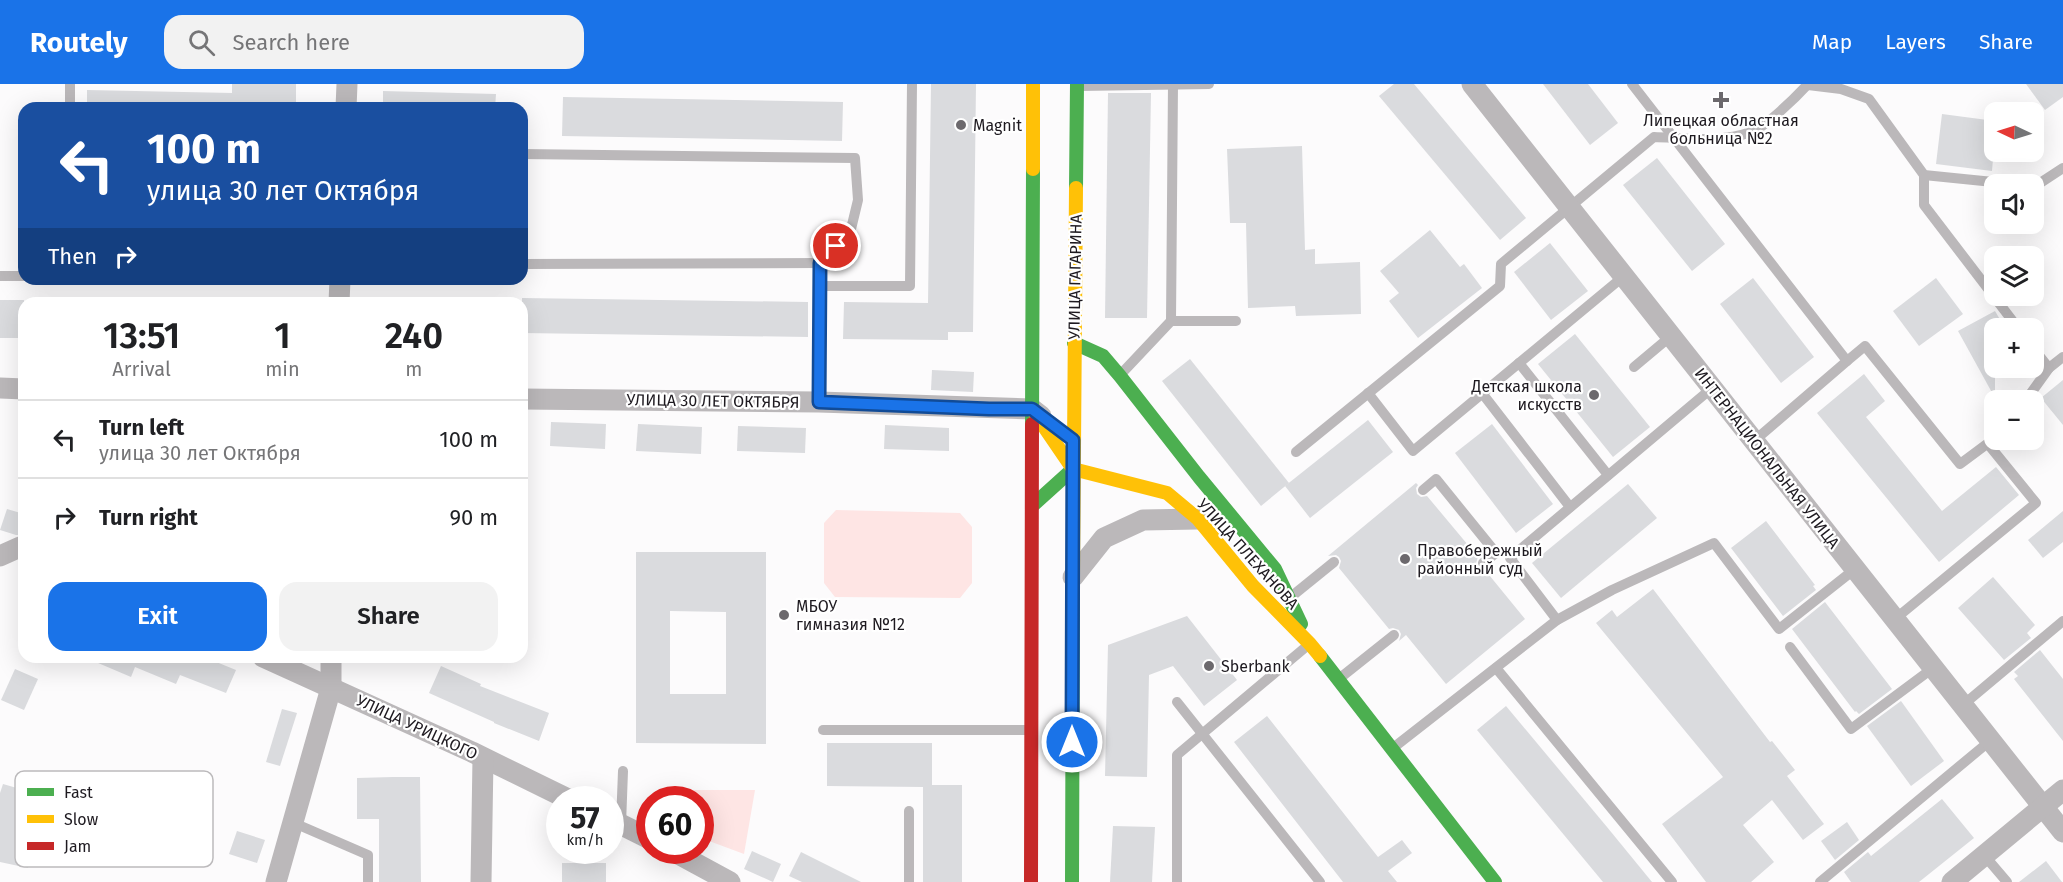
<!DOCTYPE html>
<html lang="en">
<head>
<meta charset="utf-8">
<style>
	:root { --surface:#fff; --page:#f2f2f2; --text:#202124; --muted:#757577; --line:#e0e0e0; --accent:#1a73e8 }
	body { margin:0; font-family:"Fira Sans",sans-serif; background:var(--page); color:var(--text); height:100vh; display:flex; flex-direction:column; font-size:22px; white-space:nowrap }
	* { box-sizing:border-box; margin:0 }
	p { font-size:20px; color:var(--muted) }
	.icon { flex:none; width:33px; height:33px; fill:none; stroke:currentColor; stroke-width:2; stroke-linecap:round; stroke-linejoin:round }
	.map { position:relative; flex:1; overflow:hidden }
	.sheet { position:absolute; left:18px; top:213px; width:510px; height:366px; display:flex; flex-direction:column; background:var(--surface); border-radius:18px; box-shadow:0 6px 24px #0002 }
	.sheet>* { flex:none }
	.top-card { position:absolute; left:18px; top:18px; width:510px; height:183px; border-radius:18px; box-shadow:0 6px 24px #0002; background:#1a4fa0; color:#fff; overflow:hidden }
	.needle { width:39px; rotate:274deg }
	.buttons { position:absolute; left:1984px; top:18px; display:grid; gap:12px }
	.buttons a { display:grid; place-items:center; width:60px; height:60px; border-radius:12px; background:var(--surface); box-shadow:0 6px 24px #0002; font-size:30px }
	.speed { position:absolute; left:546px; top:702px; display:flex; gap:12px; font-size:30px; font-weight:700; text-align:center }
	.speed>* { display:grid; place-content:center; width:78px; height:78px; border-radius:50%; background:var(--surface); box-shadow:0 6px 24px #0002; line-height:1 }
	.speed small { font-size:15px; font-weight:400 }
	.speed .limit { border:9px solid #d22; background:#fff; color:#111 }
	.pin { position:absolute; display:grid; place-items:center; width:51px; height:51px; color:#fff; margin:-26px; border:3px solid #fff; border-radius:50%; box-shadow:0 2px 6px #0007 }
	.me { position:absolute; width:66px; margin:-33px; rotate:0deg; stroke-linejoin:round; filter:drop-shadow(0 0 4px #0008) }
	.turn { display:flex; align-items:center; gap:21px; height:126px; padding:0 30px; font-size:27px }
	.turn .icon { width:78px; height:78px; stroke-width:2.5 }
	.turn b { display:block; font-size:42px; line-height:51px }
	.then { display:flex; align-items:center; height:57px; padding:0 30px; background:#0003; gap:12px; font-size:22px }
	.eta { display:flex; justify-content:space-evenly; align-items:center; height:102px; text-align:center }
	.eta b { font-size:36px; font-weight:600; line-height:42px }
	.action { display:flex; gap:12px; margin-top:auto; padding:12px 30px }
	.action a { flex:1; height:69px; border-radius:18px; background:var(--accent); color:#fff; font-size:24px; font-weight:600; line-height:69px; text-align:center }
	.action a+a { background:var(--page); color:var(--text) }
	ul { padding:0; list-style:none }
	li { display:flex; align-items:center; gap:18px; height:78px; padding:0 30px; border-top:2px solid var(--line) }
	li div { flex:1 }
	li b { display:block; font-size:22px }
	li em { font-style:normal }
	header { display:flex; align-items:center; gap:36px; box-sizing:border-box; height:84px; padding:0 30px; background:var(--accent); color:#fff }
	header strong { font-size:28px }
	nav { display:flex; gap:33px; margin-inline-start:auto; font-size:21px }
	.search { width:420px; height:54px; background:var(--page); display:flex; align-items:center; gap:15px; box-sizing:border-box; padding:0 21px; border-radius:18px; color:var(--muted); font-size:22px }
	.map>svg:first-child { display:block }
	.green { fill:#fee5e4 }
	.building { fill:#dadbde; fill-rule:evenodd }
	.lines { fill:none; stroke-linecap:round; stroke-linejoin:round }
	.lane { stroke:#bbb8ba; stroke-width:10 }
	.street { stroke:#bbb8ba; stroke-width:21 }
	.fast { stroke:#4caf50; stroke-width:14 }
	.slow { stroke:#ffc107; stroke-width:14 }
	.jam { stroke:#c62828; stroke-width:14 }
	.route-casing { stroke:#114b97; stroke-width:15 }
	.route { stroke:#1a73e8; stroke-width:10 }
	.poi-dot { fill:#6c696d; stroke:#fff; stroke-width:2 }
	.labels { text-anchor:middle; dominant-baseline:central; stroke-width:4.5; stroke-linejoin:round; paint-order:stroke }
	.poi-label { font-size:16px; fill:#1e1a20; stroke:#fff; text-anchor:start }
	.street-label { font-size:16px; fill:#1e1a20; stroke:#fff }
	.key { fill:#fff; stroke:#bcbabc; stroke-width:1.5 }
	.key-label { font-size:16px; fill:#1e1a20 }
</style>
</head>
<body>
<header>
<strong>Routely</strong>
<div class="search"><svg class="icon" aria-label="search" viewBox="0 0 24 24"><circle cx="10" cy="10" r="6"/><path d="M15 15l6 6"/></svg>Search here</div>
<nav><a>Map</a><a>Layers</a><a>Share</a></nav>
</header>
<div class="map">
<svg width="2063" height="798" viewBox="0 0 2063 798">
	<rect width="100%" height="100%" fill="#fcfbfc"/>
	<g class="green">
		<polygon points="836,426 960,429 972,443 972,499 960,514 835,513 824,499 824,439"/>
		<polygon points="675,706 755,706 744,770 701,754 700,716 675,715"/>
	</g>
	<g class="building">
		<polygon points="232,0 296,0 296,24 87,24 87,6 232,9"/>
		<polygon points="931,0 976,0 973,248 948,248 948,256 843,255 844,218 928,219"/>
		<polygon points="1394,0 1414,0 1526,134 1500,156 1379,12"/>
		<polygon points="1543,0 1588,0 1618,39 1590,61"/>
		<polygon points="2026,0 2063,0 2063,13 2045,26"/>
		<polygon points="383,7 496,10 495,24 383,24"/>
		<polygon points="1108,9 1151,9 1147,234 1105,234"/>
		<polygon points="563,13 843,18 842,57 562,52"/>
		<polygon points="1942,30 1995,37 1995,75 1993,75 1992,87 1936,80"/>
		<polygon points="1302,62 1305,166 1315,165 1315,180 1360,178 1361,230 1296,232 1295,222 1248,224 1246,139 1230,139 1227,65"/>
		<polygon points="1657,74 1725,160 1692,187 1623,101"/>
		<polygon points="1430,146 1460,183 1464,180 1482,204 1418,254 1389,217 1399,209 1380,187"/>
		<polygon points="1550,159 1588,207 1551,236 1514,188"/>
		<polygon points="1753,194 1814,273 1781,299 1720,220"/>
		<polygon points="1936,194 1963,230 1919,262 1893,227"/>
		<polygon points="522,214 808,218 808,253 522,249"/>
		<rect x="0" y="216" width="24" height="38"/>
		<polygon points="1995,227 2005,244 1995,244 1995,314 1958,247"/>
		<polygon points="1575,250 1650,343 1613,373 1538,280"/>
		<polygon points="1190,275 1289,399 1261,422 1162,297"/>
		<polygon points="932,286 974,288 973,308 931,306"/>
		<polygon points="1864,290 1885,317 1866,333 1942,427 1996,383 2019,411 1939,478 1817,329"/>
		<polygon points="2063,296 2063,341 2041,314"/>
		<polygon points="1368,336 1393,368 1310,434 1285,402"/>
		<polygon points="551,338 606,340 605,365 550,362"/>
		<polygon points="638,340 702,343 701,370 636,367"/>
		<polygon points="1492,340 1553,420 1516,449 1455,369"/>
		<polygon points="885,341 949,344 949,367 884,365"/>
		<polygon points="738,342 806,344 805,369 737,367"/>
		<polygon points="1416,399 1418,401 1416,404 1417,410 1421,413 1427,412 1478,473 1476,479 1477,484 1485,486 1525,535 1446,600 1406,551 1399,557 1401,550 1399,546 1393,544 1389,545 1339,484 1341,477 1339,473 1336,471 1328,472"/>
		<polygon points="1628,400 1657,434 1561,514 1532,479"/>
		<polygon points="7,425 24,430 24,451 16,451 0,446"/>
		<polygon points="2063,427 2063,458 2043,474 2028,456"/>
		<polygon points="1766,437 1815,501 1813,502 1816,506 1783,532 1731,464"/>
		<path d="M636 468H766V660L636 659ZM670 527 726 528V610H670Z"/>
		<polygon points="1993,493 2035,541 2027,549 2031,554 2004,576 1958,524"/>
		<polygon points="1653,505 1770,658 1772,657 1795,686 1787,692 1824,740 1803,756 1772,716 1743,741 1774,778 1751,798 1706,798 1662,740 1723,693 1596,539 1612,526 1617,533"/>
		<polygon points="1825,518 1892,605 1859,630 1856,627 1855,628 1792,545"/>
		<polygon points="1187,532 1237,596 1204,622 1173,582 1149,591 1147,693 1105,692 1108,561"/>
		<polygon points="2040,566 2063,595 2063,657 2014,595 2018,592 2014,588"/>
		<polygon points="84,573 204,573 236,586 226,609 180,591 176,600 135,583 131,593"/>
		<polygon points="441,582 481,600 480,602 549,629 539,657 494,639 494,638 429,609"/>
		<polygon points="15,585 38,595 24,626 1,616"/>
		<polygon points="1901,617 1944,677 1911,702 1867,642"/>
		<polygon points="1506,622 1607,743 1652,798 1603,798 1477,646"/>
		<polygon points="282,625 297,629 280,682 266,678"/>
		<polygon points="1267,632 1378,773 1402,756 1412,769 1388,787 1397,798 1343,798 1234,658"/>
		<polygon points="827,659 932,659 932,701 962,701 962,798 923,798 923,703 827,702"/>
		<polygon points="393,693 420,693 421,798 379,798 379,735 357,735 357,694"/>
		<polygon points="3,700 34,709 20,759 32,761 28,784 0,778 0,709"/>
		<polygon points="1942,715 1974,754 1919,798 1851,798 1844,788 1868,768 1871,772"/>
		<polygon points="1847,738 1859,756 1835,776 1821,757"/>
		<polygon points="1113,742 1155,743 1152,798 1110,798"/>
		<polygon points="237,747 265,756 257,779 229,770"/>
		<polygon points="752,767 781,780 773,798 744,785"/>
		<polygon points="801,768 861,798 802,798 789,792"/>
		<polygon points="2046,777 2062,798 2019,798"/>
		<rect x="562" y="779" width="44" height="19"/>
	</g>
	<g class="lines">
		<g class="lane">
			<polyline points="1632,0 1847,277 1865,262 1960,380 1995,354"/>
			<polyline points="1808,1 1841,5 1869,15 1924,91 2013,100"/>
			<polyline points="1080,2 1209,0"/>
			<polyline points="70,24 70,0"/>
			<polyline points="522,70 855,74 858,116 851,145 820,179 819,318"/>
			<polyline points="1924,91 1924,121 2018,244"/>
			<polyline points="2034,103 2063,84"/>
			<polyline points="522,180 820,179"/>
			<polyline points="0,192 24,192"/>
			<polyline points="820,202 910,202 912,0"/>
			<polyline points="1171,237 1236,237"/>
			<polyline points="2034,265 2049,284 2063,273"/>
			<polyline points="1519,279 1608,391"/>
			<polyline points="1634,283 1671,252"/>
			<polyline points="1122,289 1171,237 1173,0"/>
			<polyline points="1368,309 1413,367 1624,192"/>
			<polyline points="1482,309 1570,423"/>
			<polyline points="2026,316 2049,284"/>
			<polyline points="1754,357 1847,277"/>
			<path d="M1296 368 1500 202 1501 180 1654 53C1685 54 1721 59 1751 48 1767 42 1796 13 1808 0"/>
			<polyline points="1423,406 1436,395 1496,469 1483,479"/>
			<polyline points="1292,512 1334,478"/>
			<polyline points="1895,535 2036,419 1988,360"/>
			<polyline points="1557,536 1510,474 1712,304"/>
			<polyline points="1790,563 1851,645 1933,584"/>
			<polyline points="1496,584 1672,798"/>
			<polyline points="1340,594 1394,551"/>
			<polyline points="1177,618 1320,798"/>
			<polyline points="1963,621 2063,537"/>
			<polyline points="823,646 1028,646"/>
			<polyline points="1393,664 1557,536 1612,506 1714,459 1779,545 1855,485"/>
			<polyline points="909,727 909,798"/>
			<polyline points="294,739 368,771 368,798"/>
			<polyline points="621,740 623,687"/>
			<polyline points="1984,771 2007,798"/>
			<polyline points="1177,798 1177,671 1307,562"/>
			<polyline points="1820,798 1991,656"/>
		</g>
		<g class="street">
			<polyline points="1472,0 2063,748"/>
			<polyline points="346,24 347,0"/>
			<polyline points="339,219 340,195"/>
			<polyline points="0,304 24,305"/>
			<polyline points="522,315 819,318 1032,325 1041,332"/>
			<polyline points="0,472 20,463 24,465"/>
			<polyline points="1073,493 1104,454 1143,436 1198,435"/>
			<polyline points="263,573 472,668 570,716"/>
			<polyline points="610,735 650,755"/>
			<polyline points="671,766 730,798"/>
			<polyline points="276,798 331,604 331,573"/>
			<polyline points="481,798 483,674"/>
			<polyline points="1952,798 2063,706"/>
		</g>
		<g class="fast">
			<polyline points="1076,104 1077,0"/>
			<polyline points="1074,259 1103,272 1120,292 1199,393 1275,485 1301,540"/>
			<polyline points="1032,340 1033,85"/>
			<polyline points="1032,422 1073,385"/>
			<polyline points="1320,572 1495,798"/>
			<polyline points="1072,798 1073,492"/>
		</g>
		<g class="slow">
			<polyline points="1033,85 1033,0"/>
			<polyline points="1032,325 1073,385"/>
			<polyline points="1073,385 1167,409 1198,435 1253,502 1310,560 1320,572"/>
			<polyline points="1073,492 1076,104"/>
		</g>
		<polyline class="jam" points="1031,798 1032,340"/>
	</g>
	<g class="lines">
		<defs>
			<polyline id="route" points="836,162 820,179 819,318 989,325 1032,325 1073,356 1072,658"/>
		</defs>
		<use href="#route" class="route-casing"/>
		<use href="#route" class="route"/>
	</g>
	<g class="poi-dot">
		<path d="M1718 7h6v6h6v6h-6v6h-6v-6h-6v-6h6z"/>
		<circle cx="961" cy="41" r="6"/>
		<circle cx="1594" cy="311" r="6"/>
		<circle cx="1405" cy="475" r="6"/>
		<circle cx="784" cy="531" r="6"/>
		<circle cx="1209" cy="582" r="6"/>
	</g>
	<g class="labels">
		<g class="poi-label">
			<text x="1721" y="36" text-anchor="middle">Липецкая областная<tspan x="1721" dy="18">больница №2</tspan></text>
			<text x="973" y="41">Magnit</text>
			<text x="1582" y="302" text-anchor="end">Детская школа<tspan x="1582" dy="18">искусств</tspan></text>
			<text x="1417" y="466">Правобережный<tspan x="1417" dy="18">районный суд</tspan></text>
			<text x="796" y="522">МБОУ<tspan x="796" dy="18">гимназия №12</tspan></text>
			<text x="1221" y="582">Sberbank</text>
		</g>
		<g class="street-label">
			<text transform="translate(1075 193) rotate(-89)">УЛИЦА ГАГАРИНА</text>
			<text transform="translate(713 317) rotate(1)">УЛИЦА 30 ЛЕТ ОКТЯБРЯ</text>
			<text transform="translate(1767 374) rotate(52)">ИНТЕРНАЦИОНАЛЬНАЯ УЛИЦА</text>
			<text transform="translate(1248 470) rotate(48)">УЛИЦА ПЛЕХАНОВА</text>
			<text transform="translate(417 643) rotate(25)">УЛИЦА УРИЦКОГО</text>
		</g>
	</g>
	<rect x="15" y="687" width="198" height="96" rx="9" class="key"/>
	<rect x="27" y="704" width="27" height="8" fill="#4caf50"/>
	<rect x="27" y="731" width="27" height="8" fill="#ffc107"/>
	<rect x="27" y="758" width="27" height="8" fill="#c62828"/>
	<g class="key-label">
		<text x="64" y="714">Fast</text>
		<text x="64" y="741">Slow</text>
		<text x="64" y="768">Jam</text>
	</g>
</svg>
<div class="buttons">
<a><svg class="needle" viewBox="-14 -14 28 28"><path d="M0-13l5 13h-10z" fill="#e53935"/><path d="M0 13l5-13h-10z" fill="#757577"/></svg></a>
<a><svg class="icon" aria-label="sound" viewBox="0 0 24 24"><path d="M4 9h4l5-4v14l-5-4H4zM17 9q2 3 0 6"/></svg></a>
<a><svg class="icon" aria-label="layers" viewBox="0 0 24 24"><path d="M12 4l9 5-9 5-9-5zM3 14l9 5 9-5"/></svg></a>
<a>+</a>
<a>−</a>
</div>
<div class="speed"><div>57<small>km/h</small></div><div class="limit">60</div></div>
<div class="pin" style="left:836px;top:162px;background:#d93025"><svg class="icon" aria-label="arrive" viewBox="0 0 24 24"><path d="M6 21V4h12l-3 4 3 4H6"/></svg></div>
<svg class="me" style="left:1072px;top:658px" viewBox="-20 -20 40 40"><circle r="17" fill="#1a73e8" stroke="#fff" stroke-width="3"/><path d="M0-11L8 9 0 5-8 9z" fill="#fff"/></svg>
<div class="top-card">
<div class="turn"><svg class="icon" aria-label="left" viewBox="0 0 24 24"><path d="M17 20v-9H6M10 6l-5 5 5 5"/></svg><div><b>100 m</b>улица 30 лет Октября</div></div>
<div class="then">Then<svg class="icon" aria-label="right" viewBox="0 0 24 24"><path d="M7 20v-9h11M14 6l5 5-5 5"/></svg></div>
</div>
<section class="sheet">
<div class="eta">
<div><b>13:51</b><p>Arrival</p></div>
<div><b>1</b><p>min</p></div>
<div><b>240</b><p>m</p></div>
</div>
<ul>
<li><svg class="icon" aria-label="left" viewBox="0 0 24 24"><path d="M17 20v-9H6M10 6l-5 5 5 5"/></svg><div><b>Turn left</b><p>улица 30 лет Октября</p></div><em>100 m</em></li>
<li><svg class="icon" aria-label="right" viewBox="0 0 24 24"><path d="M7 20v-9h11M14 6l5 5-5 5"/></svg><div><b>Turn right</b></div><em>90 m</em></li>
</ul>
<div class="action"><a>Exit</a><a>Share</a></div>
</section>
</div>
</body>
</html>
